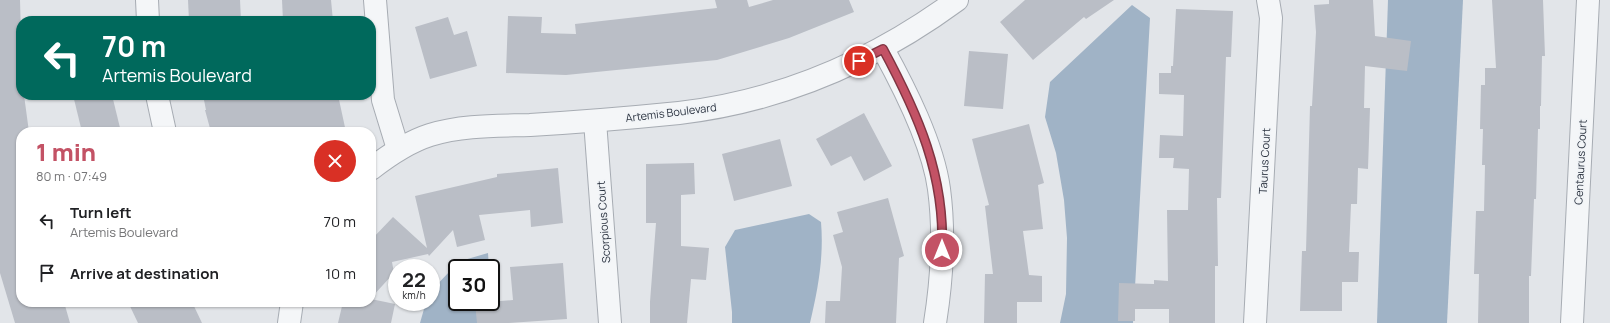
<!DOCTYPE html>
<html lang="en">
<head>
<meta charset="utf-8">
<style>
	:root { --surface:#fff; --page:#f6f6f6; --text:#202124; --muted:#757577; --accent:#c35265 }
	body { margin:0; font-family:Manrope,sans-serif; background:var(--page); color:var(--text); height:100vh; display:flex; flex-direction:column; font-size:15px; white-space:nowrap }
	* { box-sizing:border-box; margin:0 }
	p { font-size:13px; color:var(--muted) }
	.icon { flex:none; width:22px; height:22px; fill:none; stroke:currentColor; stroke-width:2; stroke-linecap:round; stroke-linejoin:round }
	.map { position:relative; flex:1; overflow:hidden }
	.details { position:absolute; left:16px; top:127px; width:360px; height:180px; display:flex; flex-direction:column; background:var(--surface); border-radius:16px; box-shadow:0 1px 3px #0004 }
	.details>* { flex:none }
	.hud { position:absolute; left:16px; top:16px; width:360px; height:84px; border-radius:16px; box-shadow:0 1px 3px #0004; background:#00695c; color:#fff; overflow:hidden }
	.speed { position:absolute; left:388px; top:259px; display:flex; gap:8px; font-size:20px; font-weight:700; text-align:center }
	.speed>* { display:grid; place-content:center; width:52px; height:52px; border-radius:50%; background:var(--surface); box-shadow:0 1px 3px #0004; line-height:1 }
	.speed small { font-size:10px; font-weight:400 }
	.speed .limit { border:2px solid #111; border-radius:6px; background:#fff; color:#111 }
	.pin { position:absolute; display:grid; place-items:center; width:34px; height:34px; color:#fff; margin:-17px; border:2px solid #fff; border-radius:50%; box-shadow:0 1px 4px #0007 }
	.me { position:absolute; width:44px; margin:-22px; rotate:0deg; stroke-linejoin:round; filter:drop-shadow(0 0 3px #0008) }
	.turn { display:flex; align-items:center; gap:14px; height:84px; padding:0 20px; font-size:18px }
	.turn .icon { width:52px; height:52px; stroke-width:2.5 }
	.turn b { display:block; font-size:28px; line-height:34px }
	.round { display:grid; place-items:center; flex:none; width:42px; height:42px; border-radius:21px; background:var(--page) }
	.overview { display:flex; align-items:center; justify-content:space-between; height:68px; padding:0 20px }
	h1 { font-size:24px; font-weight:800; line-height:30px; color:var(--accent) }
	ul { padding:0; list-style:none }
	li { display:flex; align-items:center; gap:12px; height:52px; padding:0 20px }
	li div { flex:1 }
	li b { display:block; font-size:15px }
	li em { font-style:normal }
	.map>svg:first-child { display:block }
	.water { fill:#a0b3c6 }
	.building { fill:#babec6 }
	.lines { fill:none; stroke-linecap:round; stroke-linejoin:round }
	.street-casing { stroke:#a7acb3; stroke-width:24 }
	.street { stroke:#f4f6f8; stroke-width:22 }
	.route-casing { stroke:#7f3542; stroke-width:10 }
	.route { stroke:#c35265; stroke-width:7 }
	.labels { text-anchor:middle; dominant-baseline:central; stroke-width:3; stroke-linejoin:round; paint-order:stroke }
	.street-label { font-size:11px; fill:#2b3340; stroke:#f1f4f7 }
</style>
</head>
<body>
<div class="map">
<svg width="1610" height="323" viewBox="0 0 1610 323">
	<rect width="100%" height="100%" fill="#e2e5e9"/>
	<g class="water">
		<polygon points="1388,0 1463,0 1447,323 1377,323"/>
		<polygon points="1132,5 1150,18 1133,323 1060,323 1066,294 1067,238 1064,200 1056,153 1045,117 1050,82"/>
		<path d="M809 214 821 222C824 257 818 289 810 323H732V312L725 247 735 230Z"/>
		<polygon points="488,253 489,268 457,268 457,302 490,302 490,323 420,323 426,302 431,302 431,291 450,271 464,260"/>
	</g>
	<g class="building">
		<polygon points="0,0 20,0 21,36 17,36 21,70 21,95 24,95 29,132 21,132 21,173 17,173 21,190 21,302 64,302 70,323 15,323 0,273"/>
		<polygon points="188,0 240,0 241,21 189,21"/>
		<polygon points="282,0 331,0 333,21 283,21"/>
		<polygon points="715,0 747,0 749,7 773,0 849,0 854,12 789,38 717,60 566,75 506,73 508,16 542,17 541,33 576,34 575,24 717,8"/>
		<polygon points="1025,0 1114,0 1086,19 1084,17 1033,60 1000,22"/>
		<polygon points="1329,0 1373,0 1375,36 1411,41 1407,71 1365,66 1364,108 1370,108 1368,169 1358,168 1357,204 1351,204 1349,252 1359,252 1358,282 1342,282 1342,311 1300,311 1302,251 1306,251 1310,106 1312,106 1316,32 1314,5 1329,4"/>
		<polygon points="1492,0 1543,0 1545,56 1542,56 1541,106 1540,106 1540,129 1538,129 1536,199 1534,199 1531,276 1529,276 1529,323 1478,323 1479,274 1474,274 1476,211 1484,211 1485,165 1482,165 1483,129 1480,129 1481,85 1485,85 1485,68 1496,68"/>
		<polygon points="1176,9 1233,11 1231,57 1226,57 1221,198 1217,198 1218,266 1215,266 1215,323 1169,323 1169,309 1135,309 1135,321 1118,321 1119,283 1154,284 1154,280 1168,281 1167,210 1188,210 1189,169 1173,168 1174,158 1159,158 1160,135 1183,136 1184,95 1159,94 1159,73 1171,73 1171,66 1173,66"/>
		<polygon points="448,17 454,35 467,31 477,66 430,79 415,27"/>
		<polygon points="969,51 1008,54 1003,109 964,106"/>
		<polygon points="73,95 112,95 121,132 82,132"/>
		<polygon points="203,95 338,95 346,132 211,132 205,110 206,110"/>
		<polygon points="864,113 892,166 864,181 851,156 831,166 816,139"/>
		<polygon points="1029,124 1044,183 1038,185 1043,229 1023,231 1029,275 1042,276 1042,302 1017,302 1017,323 984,323 985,274 993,274 985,206 989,205 972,139"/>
		<polygon points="780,139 792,186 734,201 722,154"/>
		<polygon points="694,163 695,194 681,195 681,246 709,248 706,280 691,279 687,323 650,323 650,302 656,223 646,223 646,164"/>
		<polygon points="558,168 563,223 531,227 530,210 479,215 485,240 457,247 453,230 429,256 428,254 392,262 394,273 371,298 371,240 393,217 427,248 415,196 497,177 497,174"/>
		<polygon points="888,198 904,256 899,258 896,323 825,323 826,301 840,301 842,267 833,235 843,232 837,212"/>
		<polygon points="563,263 567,319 509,323 477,323 475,303 513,300 510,267"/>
		<polygon points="371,299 395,304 391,323 338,323 343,302 371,302"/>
		<polygon points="128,302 192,302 202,323 138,323"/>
	</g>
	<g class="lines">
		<defs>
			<g id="street">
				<polyline points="147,0 148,21"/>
				<polyline points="375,0 383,100 398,149"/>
				<path d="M883 49C905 89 933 144 939 189 945 234 942 279 935 323"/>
				<polyline points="157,95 165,132"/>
				<polyline points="595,121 610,323"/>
				<path d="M371 169C389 155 408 142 430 135 462 125 497 126 530 125 580 122 629 118 679 113 782 101 874 61 957 0"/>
				<polyline points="289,323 292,302"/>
				<polyline points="1255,323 1271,18 1268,0"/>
				<polyline points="1572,323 1588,0"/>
			</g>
		</defs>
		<use href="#street" class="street-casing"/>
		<use href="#street" class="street"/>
	</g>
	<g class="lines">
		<defs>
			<path id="route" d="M859 61 883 49C918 114 945 175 942 250"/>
		</defs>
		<use href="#route" class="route-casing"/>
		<use href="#route" class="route"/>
	</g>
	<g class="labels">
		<g class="street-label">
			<text transform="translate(671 112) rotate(-7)">Artemis Boulevard</text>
			<text transform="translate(1264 161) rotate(-87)">Taurus Court</text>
			<text transform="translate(1580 162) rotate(-87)">Centaurus Court</text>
			<text transform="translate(603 222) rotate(-94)">Scorpious Court</text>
		</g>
	</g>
</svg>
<div class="speed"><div>22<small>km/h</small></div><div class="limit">30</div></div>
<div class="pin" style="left:859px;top:61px;background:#d93025"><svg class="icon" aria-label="arrive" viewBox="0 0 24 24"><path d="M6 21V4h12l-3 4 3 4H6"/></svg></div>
<svg class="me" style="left:942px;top:250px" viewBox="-20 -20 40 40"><circle r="17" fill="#c35265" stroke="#fff" stroke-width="3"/><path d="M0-11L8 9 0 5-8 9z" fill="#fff"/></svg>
<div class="hud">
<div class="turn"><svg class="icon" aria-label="left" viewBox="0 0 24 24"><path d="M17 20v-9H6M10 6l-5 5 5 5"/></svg><div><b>70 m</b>Artemis Boulevard</div></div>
</div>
<section class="details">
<div class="overview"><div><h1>1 min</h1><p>80 m · 07:49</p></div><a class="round" style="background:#d93025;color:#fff"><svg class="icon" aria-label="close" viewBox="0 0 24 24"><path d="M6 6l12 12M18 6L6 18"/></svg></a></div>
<ul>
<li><svg class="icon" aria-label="left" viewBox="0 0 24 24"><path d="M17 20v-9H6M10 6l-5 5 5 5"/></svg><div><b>Turn left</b><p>Artemis Boulevard</p></div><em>70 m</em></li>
<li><svg class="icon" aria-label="arrive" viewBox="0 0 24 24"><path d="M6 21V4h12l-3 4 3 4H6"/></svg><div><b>Arrive at destination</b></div><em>10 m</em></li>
</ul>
</section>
</div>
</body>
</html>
